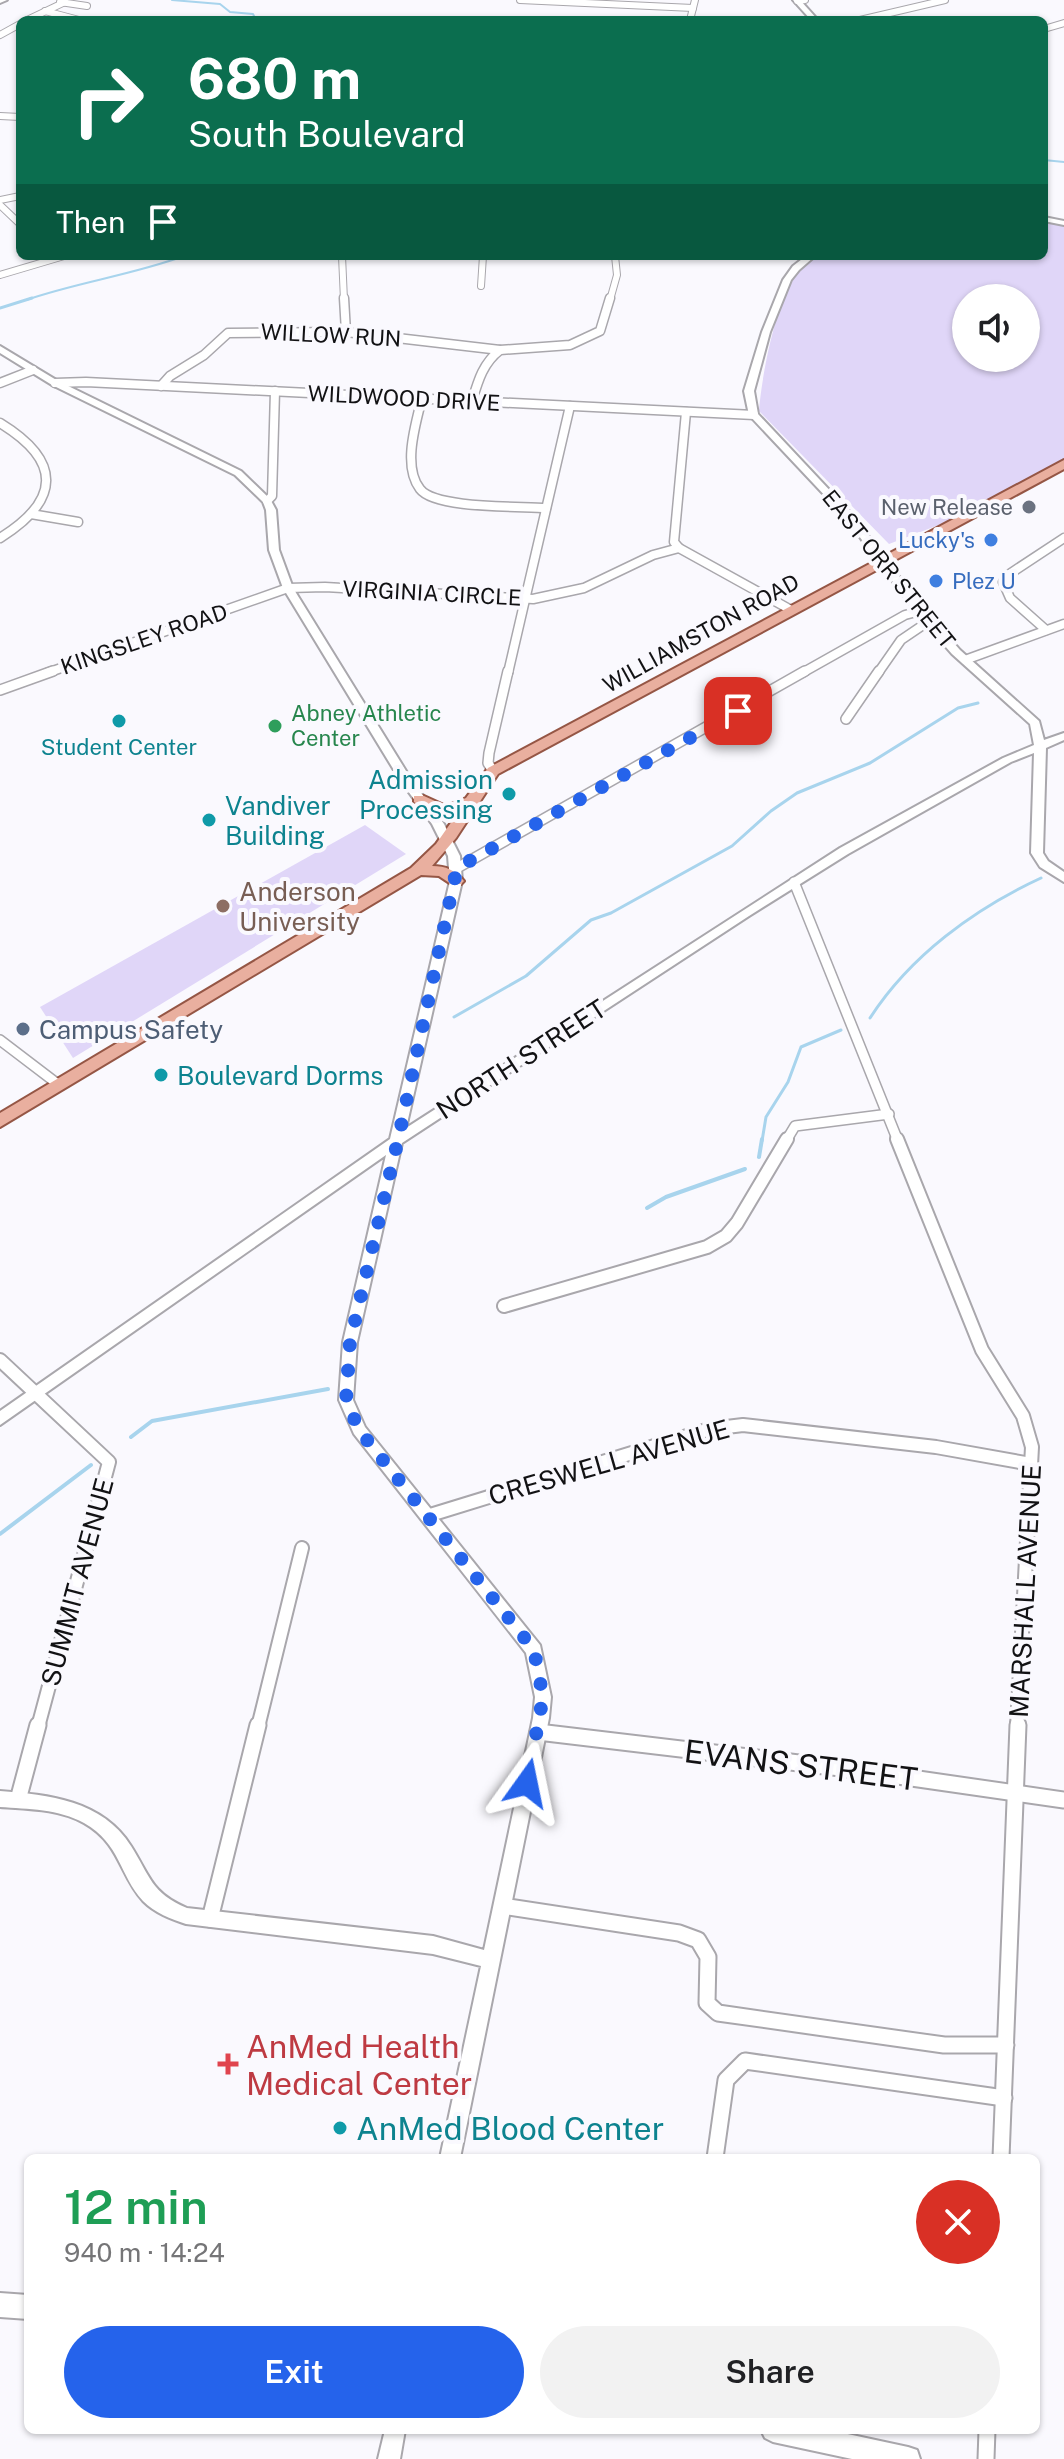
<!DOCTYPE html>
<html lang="en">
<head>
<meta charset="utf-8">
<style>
	:root { --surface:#fff; --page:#f2f2f2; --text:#202124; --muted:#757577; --accent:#2563eb }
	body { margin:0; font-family:"Public Sans",sans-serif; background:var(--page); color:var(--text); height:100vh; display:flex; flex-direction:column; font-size:30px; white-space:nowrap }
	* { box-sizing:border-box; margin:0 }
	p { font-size:26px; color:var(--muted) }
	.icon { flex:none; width:44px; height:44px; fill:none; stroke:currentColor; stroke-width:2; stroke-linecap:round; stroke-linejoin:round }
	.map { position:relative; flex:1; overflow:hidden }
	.details { position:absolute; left:24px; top:2154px; width:1016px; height:280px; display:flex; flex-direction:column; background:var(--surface); border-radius:12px; box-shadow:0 2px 6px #0004 }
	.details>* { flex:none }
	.guide { position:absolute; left:16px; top:16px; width:1032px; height:244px; border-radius:12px; box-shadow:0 2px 6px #0004; background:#0b6e4f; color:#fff; overflow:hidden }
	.buttons { position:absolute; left:952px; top:284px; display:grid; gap:16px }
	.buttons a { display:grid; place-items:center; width:88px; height:88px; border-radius:50%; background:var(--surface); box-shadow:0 2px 6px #0004; font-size:40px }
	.pin { position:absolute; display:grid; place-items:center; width:68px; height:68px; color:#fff; margin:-34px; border-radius:16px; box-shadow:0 4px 12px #0006 }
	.me { position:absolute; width:88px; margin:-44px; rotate:12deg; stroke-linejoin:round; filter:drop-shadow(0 0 6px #0008) }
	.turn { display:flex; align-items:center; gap:28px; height:168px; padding:0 40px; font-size:36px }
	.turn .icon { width:104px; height:104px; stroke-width:2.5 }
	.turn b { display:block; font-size:56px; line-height:68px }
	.then { display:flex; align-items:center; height:76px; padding:0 40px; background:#0003; gap:16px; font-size:30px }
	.round { display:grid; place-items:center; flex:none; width:84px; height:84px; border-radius:42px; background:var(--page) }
	.overview { display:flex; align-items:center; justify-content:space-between; height:136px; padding:0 40px }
	h1 { font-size:48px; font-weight:600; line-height:60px; color:#1e9e55 }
	.cta { display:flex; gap:16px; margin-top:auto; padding:16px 40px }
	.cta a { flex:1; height:92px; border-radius:48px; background:var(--accent); color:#fff; font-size:32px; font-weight:600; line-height:92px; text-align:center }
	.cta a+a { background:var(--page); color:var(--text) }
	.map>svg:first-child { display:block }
	.green { fill:#e0d6f8; fill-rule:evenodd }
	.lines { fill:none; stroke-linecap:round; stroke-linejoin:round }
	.stream-far2 { stroke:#a8d4ed; stroke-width:2 }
	.stream-far1 { stroke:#a8d4ed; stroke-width:3 }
	.stream { stroke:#a8d4ed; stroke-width:4 }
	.minor-far4-casing { stroke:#a9a7ac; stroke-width:8 }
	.minor-far3-casing { stroke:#a9a7ac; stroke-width:11 }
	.minor-far2-casing { stroke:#a9a7ac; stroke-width:12 }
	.minor-far1-casing { stroke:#a9a7ac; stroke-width:16 }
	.minor-casing { stroke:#a9a7ac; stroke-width:19 }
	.tertiary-casing { stroke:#a9a7ac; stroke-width:4 }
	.secondary-casing { stroke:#a9a7ac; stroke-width:4 }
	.primary-casing { stroke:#955645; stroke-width:4 }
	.minor-far4 { stroke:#fff; stroke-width:6 }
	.minor-far3 { stroke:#fff; stroke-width:8 }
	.minor-far2 { stroke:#fff; stroke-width:9 }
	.minor-far1 { stroke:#fff; stroke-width:12 }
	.minor { stroke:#fff; stroke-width:15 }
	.tertiary { fill:#fff; fill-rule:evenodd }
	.secondary { fill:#fff; fill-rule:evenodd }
	.primary { fill:#e9af9f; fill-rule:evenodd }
	.route { stroke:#2563eb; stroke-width:14; stroke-dasharray:0 25.2 }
	.worship-dot { fill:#6b7280; stroke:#faf9fe; stroke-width:3 }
	.shop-dot { fill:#3f7fe0; stroke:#faf9fe; stroke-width:3 }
	.culture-dot { fill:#0f9aa8; stroke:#faf9fe; stroke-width:3 }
	.leisure-dot { fill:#2e9e5b; stroke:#faf9fe; stroke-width:3 }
	.education-dot { fill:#8d6e63; stroke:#faf9fe; stroke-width:3 }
	.service-dot { fill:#5c6f8a; stroke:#faf9fe; stroke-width:3 }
	.health-dot { fill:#e0444e; stroke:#faf9fe; stroke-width:3 }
	.labels { text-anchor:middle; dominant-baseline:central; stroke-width:8; stroke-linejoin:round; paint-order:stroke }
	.far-street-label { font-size:22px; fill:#121214; stroke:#faf9fe }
	.far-worship-label { font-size:22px; fill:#5b616d; stroke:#faf9fe; text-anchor:end }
	.far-shop-label { font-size:22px; fill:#366cbe; stroke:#faf9fe; text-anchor:end }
	.far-leisure-label { font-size:22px; fill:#27864d; stroke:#faf9fe; text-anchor:start }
	.far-culture-label { font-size:22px; fill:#0d838f; stroke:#faf9fe }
	.culture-label { font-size:26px; fill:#0d838f; stroke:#faf9fe; text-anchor:start }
	.education-label { font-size:26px; fill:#785e54; stroke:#faf9fe; text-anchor:start }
	.service-label { font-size:26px; fill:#4e5e75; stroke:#faf9fe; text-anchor:start }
	.street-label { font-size:26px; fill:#121214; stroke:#faf9fe }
	.near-street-label { font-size:32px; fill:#121214; stroke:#faf9fe }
	.near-health-label { font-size:32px; fill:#be3a42; stroke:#faf9fe; text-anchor:start }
	.near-culture-label { font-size:32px; fill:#0d838f; stroke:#faf9fe; text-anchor:start }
</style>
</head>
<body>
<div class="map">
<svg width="1064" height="2459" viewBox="0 0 1064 2459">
	<rect width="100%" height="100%" fill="#faf9fe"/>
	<g class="green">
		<path d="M1044 222 1064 225V464L970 513 889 544 759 411C761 380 778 284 804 264 809 261 815 259 821 256H1044ZM966 298H1026V358H966Z"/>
		<polygon points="365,825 406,854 73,1058 40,1007"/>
	</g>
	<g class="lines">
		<g class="stream-far2">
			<polyline points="172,0 220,4 230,12 253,14 256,20"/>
			<polyline points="1044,160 1064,162"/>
			<path d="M26 300C78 282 132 275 184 256"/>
		</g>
		<g class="stream-far1">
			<polyline points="0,308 32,298"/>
			<polyline points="454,1017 526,976 591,920 611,913 732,846 771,811 797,793 870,763 958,708 978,703"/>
			<path d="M870 1018C910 956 974 909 1041 878"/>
			<polyline points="762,1141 766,1117 788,1082 801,1047 841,1030"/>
		</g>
		<g class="stream">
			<polyline points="759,1157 762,1139"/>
			<polyline points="647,1208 666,1197 745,1169"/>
			<polyline points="131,1437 152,1421 328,1389"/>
			<polyline points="0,1534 91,1465"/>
		</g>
		<defs>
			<g id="minor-far4">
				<polyline points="520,0 693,8"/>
				<polyline points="797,1 805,0"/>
				<polyline points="60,2 87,6"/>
				<polyline points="45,11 79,20"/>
				<polyline points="27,20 65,2"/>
				<polyline points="690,20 695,0"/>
				<polyline points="860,20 945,0"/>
				<polyline points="1044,29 1064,23"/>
				<polyline points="0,35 20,24"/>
				<polyline points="0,116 20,117"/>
				<polyline points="0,200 20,196"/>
				<polyline points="0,205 20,224"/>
				<polyline points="342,256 344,300"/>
				<polyline points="0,275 64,256"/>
				<polyline points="481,286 483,256"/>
				<polyline points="610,300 617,275 615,256"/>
			</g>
			<g id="minor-far3">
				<polyline points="344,298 346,332"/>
				<polyline points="0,383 33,370"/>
				<polyline points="55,383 86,382 754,415"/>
				<polyline points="161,386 170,376 204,355 228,333 346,332 500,350"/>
				<path d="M422 398C416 423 402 466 420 489 435 509 519 506 546 508"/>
				<path d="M472 401C478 381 483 363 500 350L570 345 600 331 610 298"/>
				<path d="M0 423C62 461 61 500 0 538"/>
				<polyline points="267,501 272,496 275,391"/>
				<polyline points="31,514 78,522"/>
				<polyline points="679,548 674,542 686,412"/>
				<polyline points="1046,630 1010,598 1003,582 1008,575 1064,538"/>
				<polyline points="965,660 1064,624"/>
				<polyline points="47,673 288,588 325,587 533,599 584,588 653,555 679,548 791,610"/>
				<polyline points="508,673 570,406"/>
				<polyline points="802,673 905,615 920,611"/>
				<polyline points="878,673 901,640 929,621"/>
			</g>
			<g id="minor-far2">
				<polyline points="0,690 53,671"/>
				<polyline points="846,719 879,671"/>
				<polyline points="493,771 488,763 489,753 508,671"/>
				<polyline points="457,868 805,671"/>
				<polyline points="794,882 898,1141"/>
				<polyline points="0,1040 59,1085"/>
				<polyline points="786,1141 795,1126 889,1114"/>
			</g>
			<g id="minor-far1">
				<polyline points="897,1139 982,1350 1023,1416 1032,1447 1017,1727"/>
				<polyline points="504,1306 707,1247 726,1236 737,1223 787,1139"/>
				<polyline points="0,1360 109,1462 38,1727"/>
				<polyline points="427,1516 710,1429 743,1425 936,1447 1031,1464"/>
				<polyline points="258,1727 302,1548"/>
			</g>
			<g id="minor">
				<polyline points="538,1732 849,1769 1064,1800"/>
				<polyline points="18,1800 38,1725"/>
				<polyline points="502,1906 679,1933 698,1940 708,1957 707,2003 718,2013 944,2045 1006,2045"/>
				<polyline points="210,1919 258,1725"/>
				<polyline points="715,2158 726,2080 745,2061 1004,2098"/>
				<polyline points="1001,2158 1018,1725"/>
				<polyline points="986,2459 987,2430"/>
			</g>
			<g id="tertiary">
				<polygon points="0,0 7,0 0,3"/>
				<polygon points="793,0 800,0 818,20 811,20"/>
				<polygon points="1044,217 1064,221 1064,225 1044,221"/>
				<path d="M806 256H815L799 270 791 280 770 332 754 391 758 414 851 513 924 609 960 650 1039 721 1044 740 1064 733V740L1046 748 1043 853 1048 861 1064 872V882L1040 867 1031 853 1034 753 1011 762 848 854 749 916 402 1143 357 1342 353 1400 365 1427 540 1645 551 1697 549 1718 460 2158H440L481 1966 433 1954 186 1924C171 1919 155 1913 143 1901 119 1875 121 1844 84 1823 59 1809 28 1809 0 1807V1791C49 1795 102 1800 131 1846 150 1876 151 1893 187 1908L433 1936 484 1950 533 1718 535 1697 526 1653 354 1434 339 1400 343 1342 386 1155 0 1425V1411L390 1139 450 881 448 856 432 824 400 780 283 588 269 550 266 510 263 502 235 475 52 385 0 353V346L58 381 241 471 270 499 276 510 279 550 293 588 411 779 444 824 460 856 462 881 406 1128 840 848 1003 758 1034 745 1030 724 952 654 916 613 845 517 749 415 744 391 762 332 783 280 793 266Z"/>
				<polygon points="385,2430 405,2430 400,2459 378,2459"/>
			</g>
			<g id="secondary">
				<polygon points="0,2293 28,2295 28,2319 0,2317"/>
				<polygon points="761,2430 829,2430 908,2447 917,2450 920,2459 852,2459 773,2442 765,2438"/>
			</g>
			<path id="primary" d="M1064 460V469L498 774 456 838 432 866C446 866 455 870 464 881L461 884H451L439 876 421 875 0 1127V1113L411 868 436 844 457 814C441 817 427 811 414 802V796H424L446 806 466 798 488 768Z"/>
		</defs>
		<use href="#minor-far4" class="minor-far4-casing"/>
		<use href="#minor-far3" class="minor-far3-casing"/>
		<use href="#minor-far2" class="minor-far2-casing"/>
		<use href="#minor-far1" class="minor-far1-casing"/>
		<use href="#minor" class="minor-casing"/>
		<use href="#tertiary" class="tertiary-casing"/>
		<use href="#secondary" class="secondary-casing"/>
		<use href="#primary" class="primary-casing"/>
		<use href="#minor-far4" class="minor-far4"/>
		<use href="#minor-far3" class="minor-far3"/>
		<use href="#minor-far2" class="minor-far2"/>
		<use href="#minor-far1" class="minor-far1"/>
		<use href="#minor" class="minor"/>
		<use href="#tertiary" class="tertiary"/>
		<use href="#secondary" class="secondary"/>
		<use href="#primary" class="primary"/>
	</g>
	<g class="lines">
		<polyline class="route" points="527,1783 543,1697 534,1650 359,1430 346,1400 350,1342 398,1140 457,868 738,711"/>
	</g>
	<circle class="worship-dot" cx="1029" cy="507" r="8"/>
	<g class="shop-dot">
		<circle cx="991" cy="540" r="8"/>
		<circle cx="936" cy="581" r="8"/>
	</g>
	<g class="culture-dot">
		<circle cx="119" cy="721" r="8"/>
		<circle cx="509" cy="794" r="8"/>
		<circle cx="209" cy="820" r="8"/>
		<circle cx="161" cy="1075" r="8"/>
		<circle cx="340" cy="2128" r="8"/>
	</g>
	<circle class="leisure-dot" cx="275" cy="726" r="8"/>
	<circle class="education-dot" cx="223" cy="906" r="8"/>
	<circle class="service-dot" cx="23" cy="1029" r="8"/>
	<path class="health-dot" d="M224 2052h8v8h8v8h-8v8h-8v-8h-8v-8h8z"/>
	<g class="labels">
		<g class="far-street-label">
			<text transform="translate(331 335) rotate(3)">WILLOW RUN</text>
			<text transform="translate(404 398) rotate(3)">WILDWOOD DRIVE</text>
			<text transform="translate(889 569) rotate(51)">EAST ORR STREET</text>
			<text transform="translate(432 593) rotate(3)">VIRGINIA CIRCLE</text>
			<text transform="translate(701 633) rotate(-29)">WILLIAMSTON ROAD</text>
			<text transform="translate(144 639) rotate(-19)">KINGSLEY ROAD</text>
		</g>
		<g class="far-worship-label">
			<text x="1013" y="507">New Release</text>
		</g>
		<g class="far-shop-label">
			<text x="975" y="540">Lucky's</text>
			<text x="952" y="581" text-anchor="start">Plez U</text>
		</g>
		<g class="far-leisure-label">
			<text x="291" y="713">Abney Athletic<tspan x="291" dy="25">Center</tspan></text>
		</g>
		<g class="far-culture-label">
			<text x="119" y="747">Student Center</text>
		</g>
		<g class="culture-label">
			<text x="493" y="779" text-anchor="end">Admission<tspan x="493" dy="30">Processing</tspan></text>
			<text x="225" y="805">Vandiver<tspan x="225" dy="30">Building</tspan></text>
			<text x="177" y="1075">Boulevard Dorms</text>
		</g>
		<g class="education-label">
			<text x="239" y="891">Anderson<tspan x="239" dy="30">University</tspan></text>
		</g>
		<g class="service-label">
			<text x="39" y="1029">Campus Safety</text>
		</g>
		<g class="street-label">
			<text transform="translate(521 1059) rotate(-33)">NORTH STREET</text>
			<text transform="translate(609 1462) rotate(-16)">CRESWELL AVENUE</text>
			<text transform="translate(77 1582) rotate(-75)">SUMMIT AVENUE</text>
			<text transform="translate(1025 1591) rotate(-87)">MARSHALL AVENUE</text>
		</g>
		<g class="near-street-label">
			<text transform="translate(801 1765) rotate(7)">EVANS STREET</text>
		</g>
		<g class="near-health-label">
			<text x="246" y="2046">AnMed Health<tspan x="246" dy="37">Medical Center</tspan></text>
		</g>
		<g class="near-culture-label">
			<text x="356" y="2128">AnMed Blood Center</text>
		</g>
	</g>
</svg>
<div class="buttons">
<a><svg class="icon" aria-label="sound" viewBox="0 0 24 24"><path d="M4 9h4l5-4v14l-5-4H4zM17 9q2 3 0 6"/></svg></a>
</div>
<div class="pin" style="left:738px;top:711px;background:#d93025"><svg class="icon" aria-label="arrive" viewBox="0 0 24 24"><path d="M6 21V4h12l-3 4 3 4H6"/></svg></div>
<svg class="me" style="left:527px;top:1783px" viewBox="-20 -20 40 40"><path d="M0-17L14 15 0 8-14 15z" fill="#2563eb" stroke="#fff" stroke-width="4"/></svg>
<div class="guide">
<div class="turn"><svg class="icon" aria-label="right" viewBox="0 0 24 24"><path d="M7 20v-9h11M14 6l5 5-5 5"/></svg><div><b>680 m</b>South Boulevard</div></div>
<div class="then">Then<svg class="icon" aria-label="arrive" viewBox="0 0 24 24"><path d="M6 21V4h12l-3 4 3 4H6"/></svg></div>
</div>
<section class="details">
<div class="overview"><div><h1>12 min</h1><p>940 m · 14:24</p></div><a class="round" style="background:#d93025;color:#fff"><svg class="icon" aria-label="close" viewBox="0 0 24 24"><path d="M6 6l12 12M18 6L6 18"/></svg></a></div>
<div class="cta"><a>Exit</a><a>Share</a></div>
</section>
</div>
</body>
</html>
